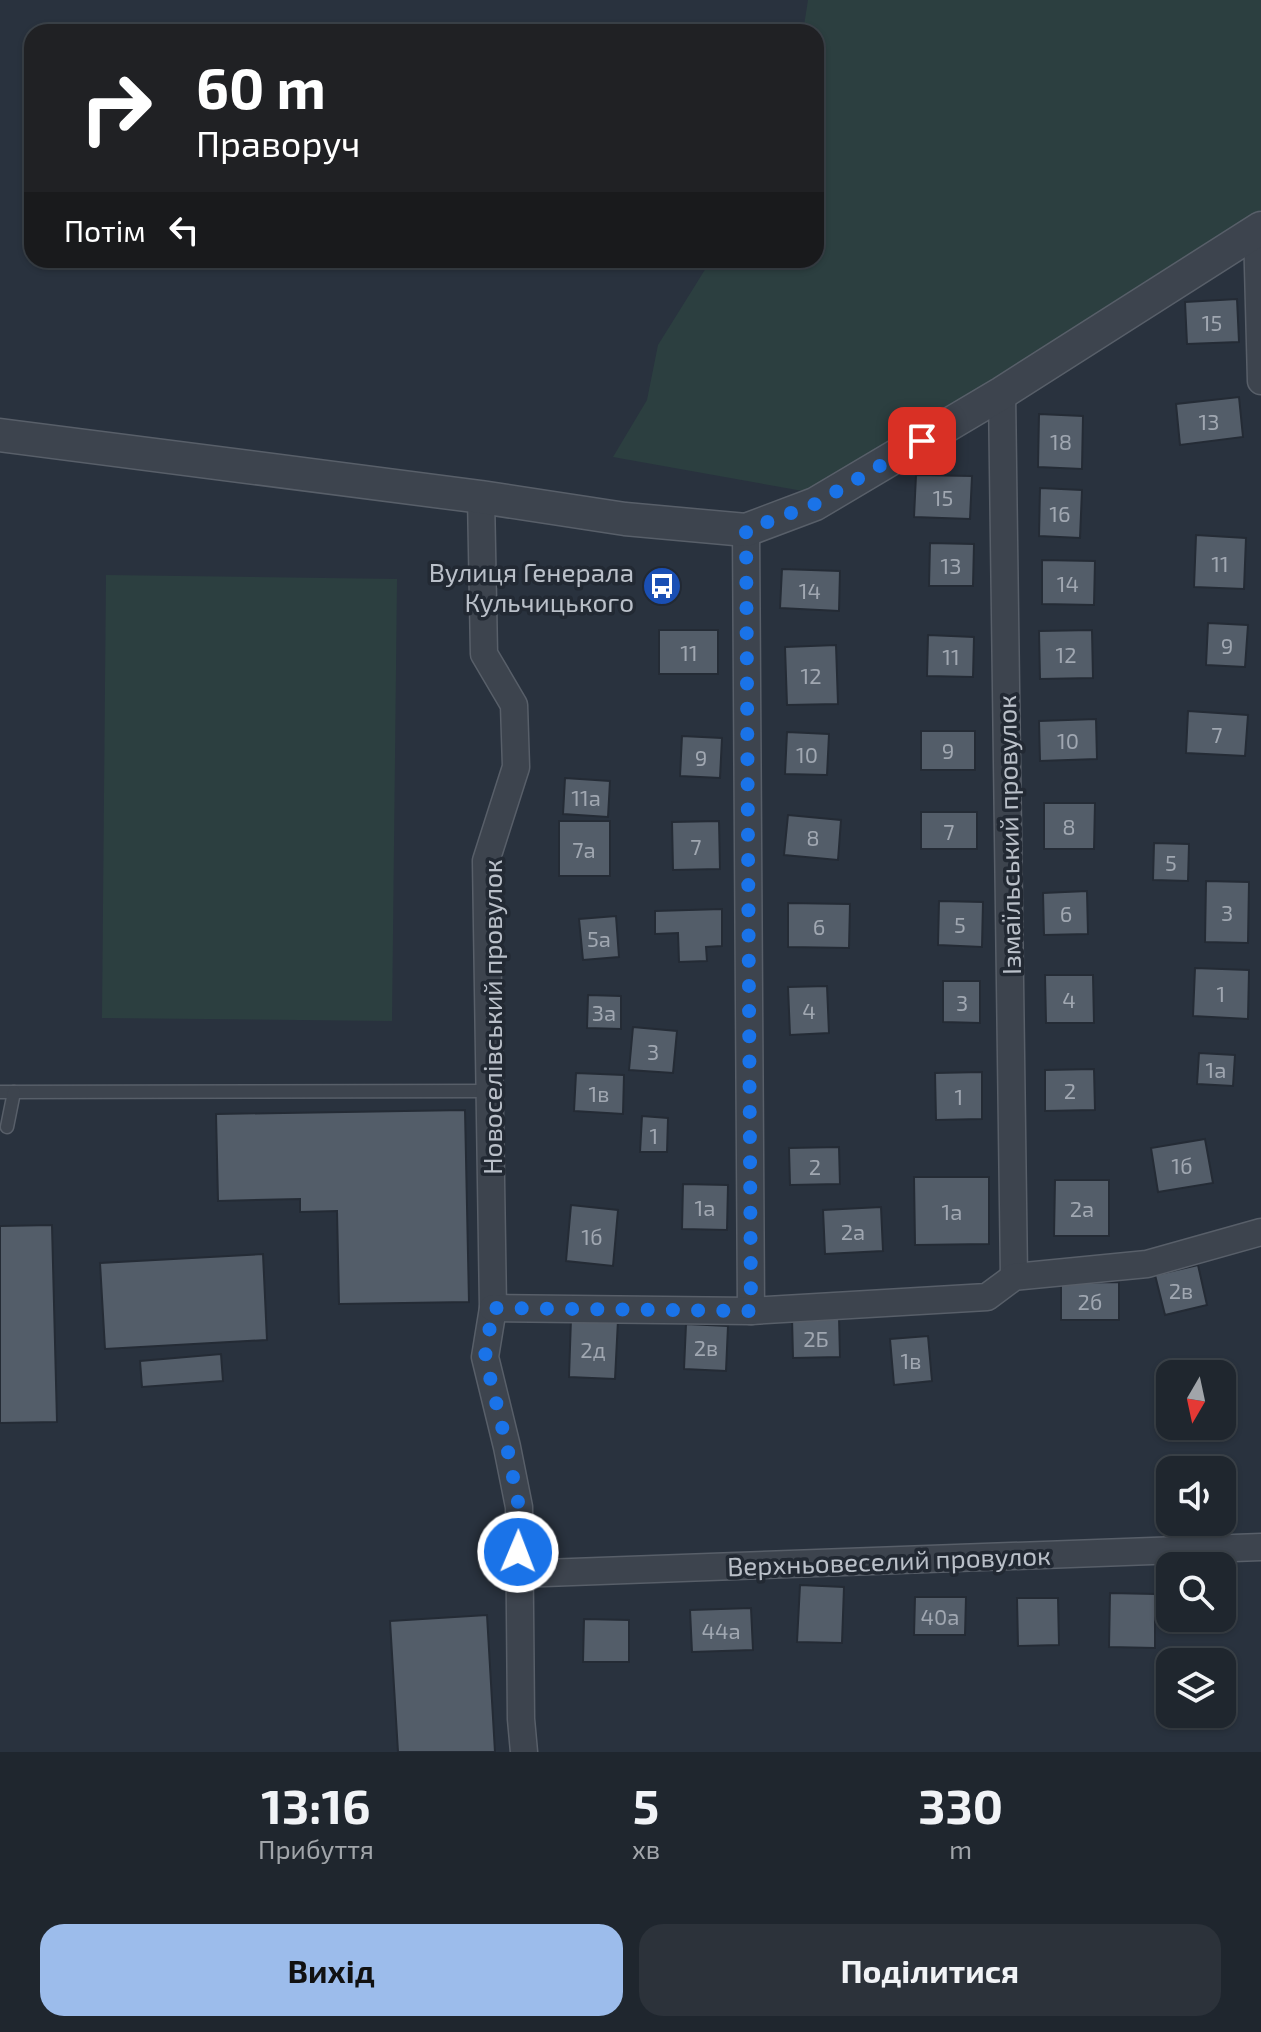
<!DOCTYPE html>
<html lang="uk">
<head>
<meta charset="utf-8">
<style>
	:root { --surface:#1f262e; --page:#2c323a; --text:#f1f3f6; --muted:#a1a5aa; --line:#3c434a; --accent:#9cbceb }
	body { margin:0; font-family:"Exo 2",sans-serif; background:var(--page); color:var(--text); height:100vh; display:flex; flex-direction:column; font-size:30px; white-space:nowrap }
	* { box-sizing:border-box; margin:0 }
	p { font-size:26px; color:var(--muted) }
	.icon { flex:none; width:44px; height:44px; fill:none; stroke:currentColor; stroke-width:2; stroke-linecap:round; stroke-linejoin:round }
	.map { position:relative; height:1752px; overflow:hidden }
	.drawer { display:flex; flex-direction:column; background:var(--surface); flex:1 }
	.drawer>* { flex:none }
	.guide { position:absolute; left:24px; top:24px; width:800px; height:244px; border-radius:24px; box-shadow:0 2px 6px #0004,0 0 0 2px var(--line); background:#202124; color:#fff; overflow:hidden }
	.needle { width:52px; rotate:189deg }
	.fabs { position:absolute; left:1156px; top:1360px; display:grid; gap:16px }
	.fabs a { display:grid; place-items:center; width:80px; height:80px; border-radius:16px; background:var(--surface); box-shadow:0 2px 6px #0004,0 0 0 2px var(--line); font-size:40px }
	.pin { position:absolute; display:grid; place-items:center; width:68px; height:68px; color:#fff; margin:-34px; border-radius:16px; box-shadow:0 4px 12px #0006 }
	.me { position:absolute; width:88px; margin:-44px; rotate:1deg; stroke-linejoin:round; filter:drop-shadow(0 0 6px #0008) }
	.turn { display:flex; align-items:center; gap:28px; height:168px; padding:0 40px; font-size:36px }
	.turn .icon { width:104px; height:104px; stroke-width:2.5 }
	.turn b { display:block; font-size:56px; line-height:68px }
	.then { display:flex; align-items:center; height:76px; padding:0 40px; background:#0003; gap:16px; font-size:30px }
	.eta { display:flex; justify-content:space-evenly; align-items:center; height:136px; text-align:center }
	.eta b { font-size:48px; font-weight:700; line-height:56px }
	.primary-button { display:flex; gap:16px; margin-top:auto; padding:16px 40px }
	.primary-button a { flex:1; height:92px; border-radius:24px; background:var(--accent); color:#111; font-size:32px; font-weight:700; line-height:92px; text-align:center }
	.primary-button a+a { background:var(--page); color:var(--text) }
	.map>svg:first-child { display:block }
	.green { fill:#2c3f40 }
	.building { fill:#535d69; stroke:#242b35; stroke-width:2 }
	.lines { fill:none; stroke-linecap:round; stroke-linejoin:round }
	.service-casing { stroke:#585f69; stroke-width:15 }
	.minor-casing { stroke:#585f69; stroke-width:29 }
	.tertiary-casing { stroke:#585f69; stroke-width:35 }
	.service { stroke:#3d444e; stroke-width:12 }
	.minor { stroke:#3d444e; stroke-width:26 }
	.tertiary { stroke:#3d444e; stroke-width:32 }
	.route { stroke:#1a73e8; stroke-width:14; stroke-dasharray:0 25.2 }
	.labels { text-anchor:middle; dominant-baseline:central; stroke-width:7; stroke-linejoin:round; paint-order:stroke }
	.number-label { font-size:22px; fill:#a0a7b1 }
	.poi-label { font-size:26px; fill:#bac0c9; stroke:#222933; text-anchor:end }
	.street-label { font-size:26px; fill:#bac0c9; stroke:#222933 }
</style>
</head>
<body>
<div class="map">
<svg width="1261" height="1752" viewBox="0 0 1261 1752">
	<rect width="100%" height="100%" fill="#29323e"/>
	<g class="green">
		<polygon points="808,0 1261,0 1261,210 814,493 613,457 647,400 658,345 711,260 816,260 816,32 803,32"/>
		<polygon points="106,575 397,579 392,1021 102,1018"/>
	</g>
	<g class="building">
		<polygon points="1237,299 1239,342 1187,344 1185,302"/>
		<polygon points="1239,397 1243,437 1180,445 1176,404"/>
		<polygon points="1039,414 1083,416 1082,469 1038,467"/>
		<polygon points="916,475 972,476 970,519 914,517"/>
		<polygon points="1040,488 1082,490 1080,538 1039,536"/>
		<polygon points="1196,535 1246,538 1244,589 1194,587"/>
		<polygon points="930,543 974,544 973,586 929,586"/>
		<polygon points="1042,560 1095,561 1094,605 1042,604"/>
		<polygon points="782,569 840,571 839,611 780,608"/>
		<polygon points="1208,623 1248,625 1245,667 1206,665"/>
		<rect x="659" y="630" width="59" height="44"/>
		<polygon points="1092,630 1093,678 1040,679 1039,631"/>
		<polygon points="928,635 974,637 973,677 927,676"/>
		<polygon points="836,645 838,704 787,705 785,647"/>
		<polygon points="1188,711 1248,715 1245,756 1186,753"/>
		<polygon points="1096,719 1097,759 1040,761 1039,721"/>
		<rect x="921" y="731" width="54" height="39"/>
		<polygon points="787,732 829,734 827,775 785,774"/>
		<polygon points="682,736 722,738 720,778 680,776"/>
		<polygon points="565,778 610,781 608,817 563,814"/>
		<polygon points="1044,803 1095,803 1094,849 1044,849"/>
		<rect x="921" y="812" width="56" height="37"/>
		<polygon points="788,815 841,820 838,860 784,855"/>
		<rect x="559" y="821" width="51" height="55"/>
		<polygon points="719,821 720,869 673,870 672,822"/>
		<polygon points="1154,843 1189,844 1188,881 1153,880"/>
		<polygon points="1206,881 1249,882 1248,943 1205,942"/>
		<polygon points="1087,891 1088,934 1044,935 1043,893"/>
		<polygon points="939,901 983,902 982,947 938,945"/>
		<polygon points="788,903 850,904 849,948 788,947"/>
		<polygon points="722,909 722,946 706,947 707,961 679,962 678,933 655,934 655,911"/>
		<polygon points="616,916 619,957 583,960 579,919"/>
		<polygon points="1195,968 1249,970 1248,1019 1193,1016"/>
		<polygon points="1045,975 1093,975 1094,1023 1046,1023"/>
		<polygon points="943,981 980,981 980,1023 943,1022"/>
		<polygon points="827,986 829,1033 790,1035 788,987"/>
		<polygon points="588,995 621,996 621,1029 587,1028"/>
		<polygon points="633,1027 677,1031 673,1073 629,1070"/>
		<polygon points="1199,1053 1235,1055 1233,1086 1197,1084"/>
		<polygon points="1094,1069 1095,1110 1045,1111 1045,1070"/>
		<polygon points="982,1072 982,1119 936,1120 935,1073"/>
		<polygon points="576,1073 624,1075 623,1114 574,1111"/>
		<polygon points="465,1110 469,1302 339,1304 337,1211 300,1212 300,1199 218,1201 216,1114"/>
		<polygon points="642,1116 668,1118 667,1152 640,1152"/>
		<polygon points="1205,1139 1213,1183 1158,1192 1151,1148"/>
		<polygon points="839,1147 840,1184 790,1185 789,1148"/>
		<polygon points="914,1177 989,1177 989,1244 915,1245"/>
		<polygon points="1055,1180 1109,1180 1109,1236 1054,1236"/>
		<polygon points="683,1184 728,1185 727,1230 682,1229"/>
		<polygon points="571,1205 618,1210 613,1266 566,1261"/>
		<polygon points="881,1207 883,1251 825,1254 823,1210"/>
		<polygon points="52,1225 57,1422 0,1423 0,1226"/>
		<polygon points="263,1254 267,1340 105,1349 100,1263"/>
		<polygon points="1198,1265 1207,1305 1165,1315 1155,1275"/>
		<polygon points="1119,1282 1119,1320 1061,1320 1061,1283"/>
		<polygon points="839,1317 840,1357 793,1358 792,1318"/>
		<polygon points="571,1318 618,1320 615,1379 569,1377"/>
		<polygon points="686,1324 728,1326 726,1371 684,1369"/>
		<polygon points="928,1336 932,1381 894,1385 890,1339"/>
		<polygon points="221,1354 223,1381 142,1387 140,1361"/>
		<polygon points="800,1585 844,1587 842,1643 797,1642"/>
		<polygon points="1110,1593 1155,1594 1155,1648 1109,1647"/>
		<polygon points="915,1597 966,1597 965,1635 914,1635"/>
		<polygon points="1017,1598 1058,1598 1059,1645 1018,1646"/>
		<polygon points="751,1608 753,1650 692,1652 690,1610"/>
		<polygon points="487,1615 495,1752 398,1752 390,1621"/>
		<polygon points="584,1619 629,1620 629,1662 583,1662"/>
	</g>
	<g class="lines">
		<defs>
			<g id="service">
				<polyline points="0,1092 488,1091"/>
				<polyline points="7,1127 14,1092"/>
			</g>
			<g id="minor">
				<polyline points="1257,230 1261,381"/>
				<polyline points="1002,393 1014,1277"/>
				<polyline points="481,497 484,654 514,705 516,767 486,861 493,1308 485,1357 507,1447 519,1507 521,1719 524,1752"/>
				<polyline points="746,530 751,1311"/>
				<polyline points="493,1308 751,1311 987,1297 1014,1277 1147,1264 1261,1232"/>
				<polyline points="517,1574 1261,1547"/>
			</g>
			<polyline id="tertiary" points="0,435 481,497 625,519 746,530 815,504 1002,393 1261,228"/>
		</defs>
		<use href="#service" class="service-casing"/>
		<use href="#minor" class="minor-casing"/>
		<use href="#tertiary" class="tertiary-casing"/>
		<use href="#service" class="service"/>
		<use href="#minor" class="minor"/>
		<use href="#tertiary" class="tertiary"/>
	</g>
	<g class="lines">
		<polyline class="route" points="518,1552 519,1507 507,1447 485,1357 493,1308 751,1311 746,530 815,504 922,441"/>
	</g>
	<defs>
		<symbol id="bus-disc" viewBox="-11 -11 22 22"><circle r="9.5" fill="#1a4fb4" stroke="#222933"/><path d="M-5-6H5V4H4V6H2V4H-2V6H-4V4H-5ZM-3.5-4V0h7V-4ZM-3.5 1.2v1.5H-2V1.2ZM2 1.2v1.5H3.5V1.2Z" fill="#fff"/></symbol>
	</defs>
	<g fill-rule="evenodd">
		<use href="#bus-disc" x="640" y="564" width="44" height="44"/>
	</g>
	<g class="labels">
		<g class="number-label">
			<text x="1212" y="322">15</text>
			<text x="1209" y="421">13</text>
			<text x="1061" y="441">18</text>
			<text x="943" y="497">15</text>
			<text x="1060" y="513">16</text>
			<text x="1220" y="563">11</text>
			<text x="951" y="565">13</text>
			<text x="1068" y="583">14</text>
			<text x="810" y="590">14</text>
			<text x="1227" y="645">9</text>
			<text x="689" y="652">11</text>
			<text x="1066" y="654">12</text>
			<text x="951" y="656">11</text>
			<text x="811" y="675">12</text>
			<text x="1217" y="734">7</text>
			<text x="1068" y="740">10</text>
			<text x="948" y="750">9</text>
			<text x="807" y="754">10</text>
			<text x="701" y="757">9</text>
			<text x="586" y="797">11а</text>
			<text x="1069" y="826">8</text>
			<text x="949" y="831">7</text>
			<text x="813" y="837">8</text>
			<text x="696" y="846">7</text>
			<text x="584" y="849">7а</text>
			<text x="1171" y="862">5</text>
			<text x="1227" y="912">3</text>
			<text x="1066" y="913">6</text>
			<text x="960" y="924">5</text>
			<text x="819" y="926">6</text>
			<text x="599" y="938">5а</text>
			<text x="1221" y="993">1</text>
			<text x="1069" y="999">4</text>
			<text x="962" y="1002">3</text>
			<text x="809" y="1010">4</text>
			<text x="604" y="1012">3а</text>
			<text x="653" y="1051">3</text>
			<text x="1216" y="1069">1а</text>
			<text x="1070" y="1090">2</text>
			<text x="599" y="1093">1в</text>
			<text x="959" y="1096">1</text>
			<text x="654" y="1135">1</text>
			<text x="1182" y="1165">1б</text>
			<text x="815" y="1166">2</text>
			<text x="705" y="1207">1а</text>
			<text x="1082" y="1208">2а</text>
			<text x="952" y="1211">1а</text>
			<text x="853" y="1231">2а</text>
			<text x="592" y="1236">1б</text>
			<text x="1181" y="1290">2в</text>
			<text x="1090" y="1301">2б</text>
			<text x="816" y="1338">2Б</text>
			<text x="706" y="1347">2в</text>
			<text x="593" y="1349">2д</text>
			<text x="911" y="1360">1в</text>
			<text x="940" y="1616">40а</text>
			<text x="721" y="1630">44а</text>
		</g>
		<g class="poi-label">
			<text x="634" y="571">Вулиця Генерала<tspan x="634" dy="30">Кульчицького</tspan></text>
		</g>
		<g class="street-label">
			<text transform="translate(1008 835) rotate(-91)">Ізмаїльський провулок</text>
			<text transform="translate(491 1017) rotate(-90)">Новоселівський провулок</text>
			<text transform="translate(889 1560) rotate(-2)">Верхньовеселий провулок</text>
		</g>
	</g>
</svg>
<div class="fabs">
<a><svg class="needle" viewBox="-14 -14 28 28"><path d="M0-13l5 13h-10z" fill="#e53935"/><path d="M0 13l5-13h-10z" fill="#a1a5aa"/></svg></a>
<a><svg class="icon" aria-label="sound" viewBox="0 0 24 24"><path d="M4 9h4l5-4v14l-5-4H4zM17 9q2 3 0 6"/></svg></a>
<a><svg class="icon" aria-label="search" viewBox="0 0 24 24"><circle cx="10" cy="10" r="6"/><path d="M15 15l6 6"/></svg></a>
<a><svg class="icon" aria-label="layers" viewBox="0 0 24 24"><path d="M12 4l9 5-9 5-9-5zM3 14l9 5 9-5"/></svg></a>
</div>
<div class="pin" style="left:922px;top:441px;background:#d93025"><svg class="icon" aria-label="arrive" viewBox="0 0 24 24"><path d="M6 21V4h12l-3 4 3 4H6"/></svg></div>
<svg class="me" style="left:518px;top:1552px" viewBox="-20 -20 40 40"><circle r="17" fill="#1a73e8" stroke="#fff" stroke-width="3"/><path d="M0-11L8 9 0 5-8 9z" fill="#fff"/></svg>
<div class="guide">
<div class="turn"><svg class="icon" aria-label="right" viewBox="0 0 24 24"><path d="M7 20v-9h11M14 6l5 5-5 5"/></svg><div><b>60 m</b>Праворуч</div></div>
<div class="then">Потім<svg class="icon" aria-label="left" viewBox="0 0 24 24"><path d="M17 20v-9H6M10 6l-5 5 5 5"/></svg></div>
</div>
</div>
<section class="drawer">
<div class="eta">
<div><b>13:16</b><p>Прибуття</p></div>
<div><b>5</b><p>хв</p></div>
<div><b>330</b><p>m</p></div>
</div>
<div class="primary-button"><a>Вихід</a><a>Поділитися</a></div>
</section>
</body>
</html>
